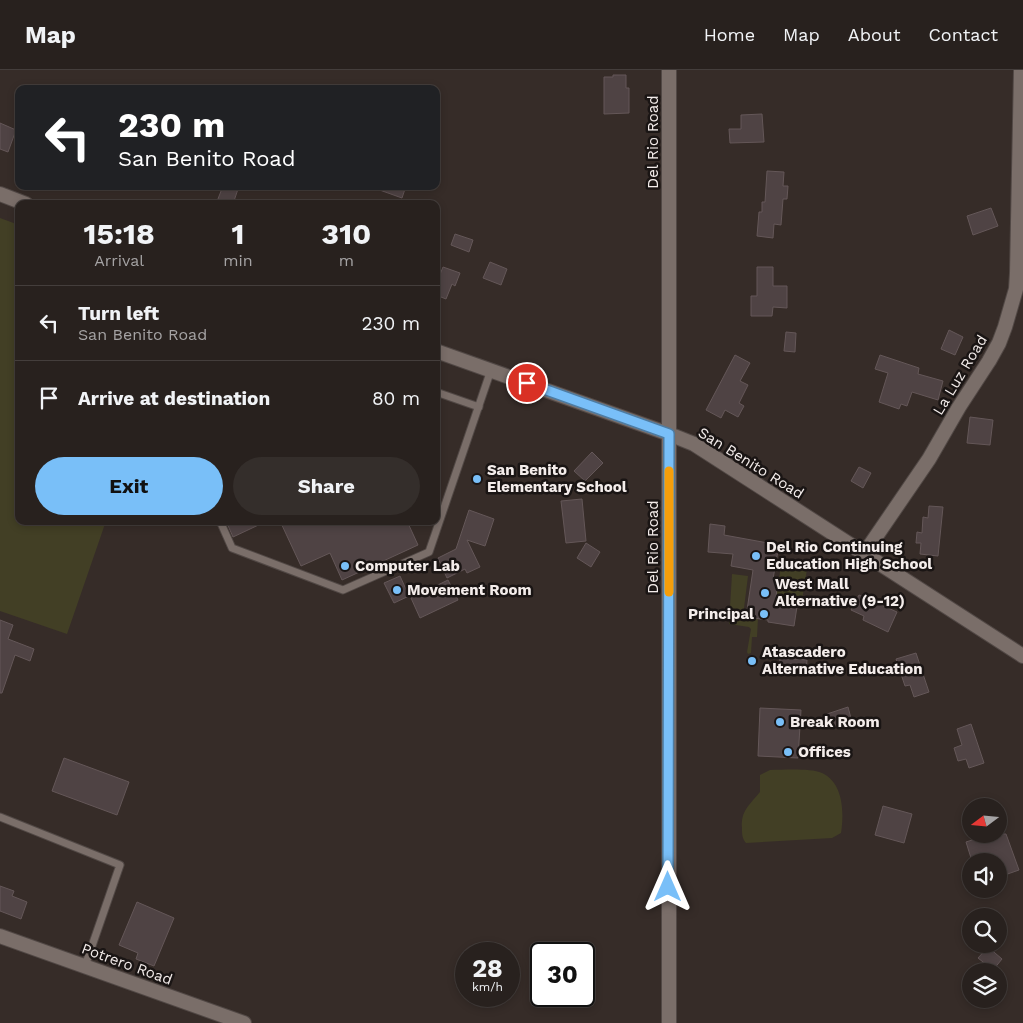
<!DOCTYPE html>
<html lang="en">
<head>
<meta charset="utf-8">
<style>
	:root { --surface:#28211e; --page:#342e2b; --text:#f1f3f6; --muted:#a5a3a4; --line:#443e3c; --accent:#79bff8 }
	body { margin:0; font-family:"Work Sans",sans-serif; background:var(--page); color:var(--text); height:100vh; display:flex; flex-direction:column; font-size:19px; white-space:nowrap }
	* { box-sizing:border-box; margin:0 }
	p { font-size:16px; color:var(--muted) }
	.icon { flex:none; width:28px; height:28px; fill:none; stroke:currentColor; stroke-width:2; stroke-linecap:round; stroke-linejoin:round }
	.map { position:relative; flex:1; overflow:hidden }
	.sheet { position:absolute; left:15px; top:130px; width:425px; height:325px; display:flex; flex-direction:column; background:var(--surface); border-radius:10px; box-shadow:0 2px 8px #0003,0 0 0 1px var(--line) }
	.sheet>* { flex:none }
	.hud { position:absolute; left:15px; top:15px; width:425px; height:105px; border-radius:10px; box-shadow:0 2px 8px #0003,0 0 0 1px var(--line); background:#202124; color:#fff; overflow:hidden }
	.needle { width:32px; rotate:254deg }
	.tools { position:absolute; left:962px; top:728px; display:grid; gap:10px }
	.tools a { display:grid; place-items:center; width:45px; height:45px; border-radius:50%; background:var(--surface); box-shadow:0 2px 8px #0003,0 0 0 1px var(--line); font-size:25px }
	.speed { position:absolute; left:455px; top:872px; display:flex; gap:10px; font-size:25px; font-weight:700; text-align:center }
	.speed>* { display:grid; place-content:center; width:65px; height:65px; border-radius:50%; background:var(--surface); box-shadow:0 2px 8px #0003,0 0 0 1px var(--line); line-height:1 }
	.speed small { font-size:12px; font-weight:400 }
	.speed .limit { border:2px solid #111; border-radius:8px; background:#fff; color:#111 }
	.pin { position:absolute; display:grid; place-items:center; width:42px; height:42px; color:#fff; margin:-21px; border:2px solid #fff; border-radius:50%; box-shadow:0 1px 5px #0007 }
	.me { position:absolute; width:55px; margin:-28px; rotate:0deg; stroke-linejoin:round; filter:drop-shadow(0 0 4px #0008) }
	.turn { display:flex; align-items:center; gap:18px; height:105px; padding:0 20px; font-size:22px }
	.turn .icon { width:65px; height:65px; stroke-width:2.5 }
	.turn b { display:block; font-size:35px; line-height:42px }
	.eta { display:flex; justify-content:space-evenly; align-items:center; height:85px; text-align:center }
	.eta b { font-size:30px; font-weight:700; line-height:35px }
	.button { display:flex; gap:10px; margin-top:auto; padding:10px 20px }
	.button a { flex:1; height:58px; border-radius:30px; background:var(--accent); color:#111; font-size:20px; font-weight:700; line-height:58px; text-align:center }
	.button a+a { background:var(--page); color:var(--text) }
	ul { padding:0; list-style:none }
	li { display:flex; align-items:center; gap:15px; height:75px; padding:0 20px; border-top:1px solid var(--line) }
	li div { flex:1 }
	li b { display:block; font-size:19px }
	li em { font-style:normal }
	header { display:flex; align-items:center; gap:30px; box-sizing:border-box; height:70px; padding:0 25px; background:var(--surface); border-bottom:1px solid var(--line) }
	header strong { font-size:24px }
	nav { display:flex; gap:28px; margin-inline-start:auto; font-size:18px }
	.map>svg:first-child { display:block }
	.green { fill:#423f25 }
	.building { fill:#4f4344; stroke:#645758 }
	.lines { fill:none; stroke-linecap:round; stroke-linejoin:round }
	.service-casing { stroke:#514845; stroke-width:9 }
	.minor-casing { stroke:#514845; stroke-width:16 }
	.service { stroke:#7a6e69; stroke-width:7 }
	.minor { stroke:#7a6e69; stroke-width:14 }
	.route-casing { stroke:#4f7ca1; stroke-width:12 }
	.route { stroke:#79bff8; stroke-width:9 }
	.slow { stroke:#f59e0b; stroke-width:9 }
	.poi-dot { fill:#79bff8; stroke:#1a1514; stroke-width:2 }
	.labels { text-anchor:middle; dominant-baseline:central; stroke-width:5; stroke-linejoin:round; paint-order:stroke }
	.street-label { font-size:15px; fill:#f4edeb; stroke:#1a1514 }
	.poi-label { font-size:15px; font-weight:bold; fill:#f4edeb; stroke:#1a1514; text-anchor:start }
</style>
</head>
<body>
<header>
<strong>Map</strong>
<nav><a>Home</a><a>Map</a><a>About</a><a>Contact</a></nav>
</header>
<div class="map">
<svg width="1023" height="953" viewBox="0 0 1023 953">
	<rect width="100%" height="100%" fill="#362c28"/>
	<g class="green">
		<polygon points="0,148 19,155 19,451 106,451 67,564 0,541"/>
		<polygon points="781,496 807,499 802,531 776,527"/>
		<polygon points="732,504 748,506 743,546 758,548 757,567 752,567 751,583 748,584 747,582 751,559 749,557 729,554"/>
		<path d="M770 700C784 700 810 698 822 703 844 713 844 744 841 763L832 768 746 773C742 768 742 764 742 758 740 742 750 734 760 722V705Z"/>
	</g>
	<g class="building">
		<polygon points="613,5 626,5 626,18 629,18 629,43 604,44 604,7 613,7"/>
		<polygon points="762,44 764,72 730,73 729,59 741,59 741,45"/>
		<polygon points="0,53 16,60 8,82 0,79"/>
		<polygon points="767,101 784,102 783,116 788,116 787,129 783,129 781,155 774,154 773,168 757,166 759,142 762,142 762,132 765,132"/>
		<polygon points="223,116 239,116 233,134 216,134"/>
		<polygon points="375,116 406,116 402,128 374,118"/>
		<polygon points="991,138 998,156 973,165 967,146"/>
		<polygon points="455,164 473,170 469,182 451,175"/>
		<polygon points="490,192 507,199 501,215 483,208"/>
		<polygon points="443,197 460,203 455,216 452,214 446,229 436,225 436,206 439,207"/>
		<polygon points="757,197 773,197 773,216 787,216 787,238 773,237 772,246 751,246 751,226 757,226"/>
		<polygon points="949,260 963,267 955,285 941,279"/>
		<polygon points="786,262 796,263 795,282 784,281"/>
		<polygon points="735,285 750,293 740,311 748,315 739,333 744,336 738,347 725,340 721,348 706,340"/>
		<polygon points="880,285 919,298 918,304 943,311 938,330 912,322 907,336 901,334 899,339 879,332 888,303 875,299"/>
		<polygon points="970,347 993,350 990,375 967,373"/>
		<polygon points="592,382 603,393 585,411 574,401"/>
		<polygon points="859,397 871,403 863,418 851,411"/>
		<polygon points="582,429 586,471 566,473 561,431"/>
		<polygon points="929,436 943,437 938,486 920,484 921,473 916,473 917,462 922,463 923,447 928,448"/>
		<polygon points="469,440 494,449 485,476 467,470 480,497 467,503 465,499 447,508 438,488 456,479"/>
		<polygon points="226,451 267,451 233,467"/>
		<polygon points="280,451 407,451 418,475 342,510 330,483 301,496"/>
		<polygon points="710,454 725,456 724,465 779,475 773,509 778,510 776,527 798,530 794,556 768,552 768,550 746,547 753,500 731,496 733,484 708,482"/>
		<polygon points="586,473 600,482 591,497 577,488"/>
		<polygon points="400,506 409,526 394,533 384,513"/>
		<polygon points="448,510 458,530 420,548 411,528"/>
		<polygon points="859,525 897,542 888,562 863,550 864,546 851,540"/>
		<polygon points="0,550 13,555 8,569 34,579 30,591 15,585 2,623 0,623"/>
		<polygon points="916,583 929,622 914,627 910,615 905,616 896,589"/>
		<polygon points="780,588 807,590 806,605 779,603"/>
		<polygon points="848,637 852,652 831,658 827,644"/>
		<polygon points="760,638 801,640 798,688 758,686"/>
		<polygon points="971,654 984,693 969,698 966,689 958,691 954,678 962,675 957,659"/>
		<polygon points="64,688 129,712 117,745 52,721"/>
		<polygon points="883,736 912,744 904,773 875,765"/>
		<polygon points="990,764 1006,764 1019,800 999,807 999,791 993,791 991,784 971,788 966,772"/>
		<polygon points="0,816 14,821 12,826 27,832 21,849 0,841"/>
		<polygon points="137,832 174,848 154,896 136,889 138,883 119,875"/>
		<polygon points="988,877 1002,889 993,900 978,888"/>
	</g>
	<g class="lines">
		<defs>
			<g id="service">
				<polyline points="436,322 479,337"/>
				<polyline points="220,451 232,478 343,520 429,482 491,300"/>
				<polyline points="0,747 120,795 85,896"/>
			</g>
			<g id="minor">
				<polyline points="0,124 26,134"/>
				<polyline points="436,281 669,364 694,374 1023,586"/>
				<polyline points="864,484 929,389 959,337 989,291 999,273 1005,257 1016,219 1017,203 1021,0"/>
				<polyline points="0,866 244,953"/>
				<polyline points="669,953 669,0"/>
			</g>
		</defs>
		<use href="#service" class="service-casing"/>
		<use href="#minor" class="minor-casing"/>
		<use href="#service" class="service"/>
		<use href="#minor" class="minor"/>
	</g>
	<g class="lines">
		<defs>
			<polyline id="route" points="527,313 669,364 668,817"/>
		</defs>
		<use href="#route" class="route-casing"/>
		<use href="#route" class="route"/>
		<polyline class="slow" points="669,522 669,401"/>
	</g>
	<g class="poi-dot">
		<circle cx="477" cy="409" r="5"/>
		<circle cx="756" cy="486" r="5"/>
		<circle cx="345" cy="496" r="5"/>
		<circle cx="397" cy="520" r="5"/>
		<circle cx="765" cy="523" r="5"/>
		<circle cx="764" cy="544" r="5"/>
		<circle cx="752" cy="591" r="5"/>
		<circle cx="780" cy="652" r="5"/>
		<circle cx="788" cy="682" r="5"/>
	</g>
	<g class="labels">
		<g class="street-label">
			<text transform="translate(653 72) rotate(-90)">Del Rio Road</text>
			<text transform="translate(960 305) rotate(-59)">La Luz Road</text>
			<text transform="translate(751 393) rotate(32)">San Benito Road</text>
			<text transform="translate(653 477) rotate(-90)">Del Rio Road</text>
			<text transform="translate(127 894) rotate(20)">Potrero Road</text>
		</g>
		<g class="poi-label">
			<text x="487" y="400">San Benito<tspan x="487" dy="17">Elementary School</tspan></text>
			<text x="766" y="477">Del Rio Continuing<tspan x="766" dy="17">Education High School</tspan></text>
			<text x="355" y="496">Computer Lab</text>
			<text x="775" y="514">West Mall<tspan x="775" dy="17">Alternative (9-12)</tspan></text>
			<text x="407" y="520">Movement Room</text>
			<text x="754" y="544" text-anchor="end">Principal</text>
			<text x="762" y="582">Atascadero<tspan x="762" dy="17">Alternative Education</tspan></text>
			<text x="790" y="652">Break Room</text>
			<text x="798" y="682">Offices</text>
		</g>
	</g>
</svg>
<div class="tools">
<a><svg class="needle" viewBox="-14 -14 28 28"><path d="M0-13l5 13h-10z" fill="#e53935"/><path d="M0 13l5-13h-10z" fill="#a5a3a4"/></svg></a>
<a><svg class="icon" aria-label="sound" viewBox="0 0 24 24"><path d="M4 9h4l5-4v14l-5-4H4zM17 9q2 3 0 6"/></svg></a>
<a><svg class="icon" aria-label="search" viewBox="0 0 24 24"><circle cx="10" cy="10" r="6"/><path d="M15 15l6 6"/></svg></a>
<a><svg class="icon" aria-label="layers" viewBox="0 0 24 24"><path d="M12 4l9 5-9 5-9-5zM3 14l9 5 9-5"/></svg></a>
</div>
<div class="speed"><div>28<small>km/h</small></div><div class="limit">30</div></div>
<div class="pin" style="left:527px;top:313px;background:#d93025"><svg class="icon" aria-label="arrive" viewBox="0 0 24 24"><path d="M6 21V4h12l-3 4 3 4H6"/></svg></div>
<svg class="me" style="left:668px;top:817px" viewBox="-20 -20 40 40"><path d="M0-17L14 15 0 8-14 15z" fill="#79bff8" stroke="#fff" stroke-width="4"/></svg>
<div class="hud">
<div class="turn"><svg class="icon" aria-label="left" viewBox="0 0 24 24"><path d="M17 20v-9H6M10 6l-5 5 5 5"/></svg><div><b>230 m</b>San Benito Road</div></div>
</div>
<section class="sheet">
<div class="eta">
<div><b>15:18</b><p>Arrival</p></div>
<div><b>1</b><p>min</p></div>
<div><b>310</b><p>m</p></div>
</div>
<ul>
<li><svg class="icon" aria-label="left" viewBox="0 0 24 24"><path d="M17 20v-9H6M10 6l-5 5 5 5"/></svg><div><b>Turn left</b><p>San Benito Road</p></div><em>230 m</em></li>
<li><svg class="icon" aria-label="arrive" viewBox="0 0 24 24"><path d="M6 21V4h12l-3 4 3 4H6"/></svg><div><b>Arrive at destination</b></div><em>80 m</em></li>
</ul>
<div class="button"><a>Exit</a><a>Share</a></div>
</section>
</div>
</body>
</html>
